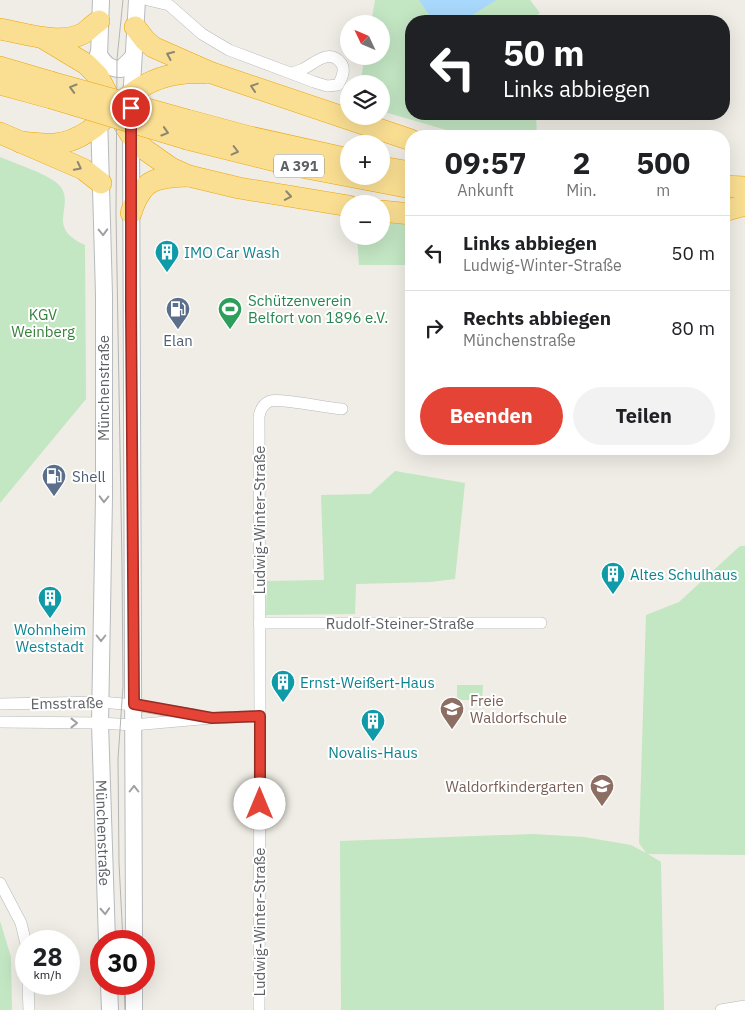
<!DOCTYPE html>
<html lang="de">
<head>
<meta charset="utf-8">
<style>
	:root { --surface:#fff; --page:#f2f2f2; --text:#202124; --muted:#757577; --line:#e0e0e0; --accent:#e44336 }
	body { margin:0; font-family:"IBM Plex Sans",sans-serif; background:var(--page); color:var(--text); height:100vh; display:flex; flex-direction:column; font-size:19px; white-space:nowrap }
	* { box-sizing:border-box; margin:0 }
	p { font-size:16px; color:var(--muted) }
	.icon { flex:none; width:28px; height:28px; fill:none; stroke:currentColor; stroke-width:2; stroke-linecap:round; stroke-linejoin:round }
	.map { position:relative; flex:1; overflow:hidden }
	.sheet { position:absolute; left:405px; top:130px; width:325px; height:325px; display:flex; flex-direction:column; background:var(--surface); border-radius:20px; box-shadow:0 5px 20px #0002 }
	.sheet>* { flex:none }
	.banner { position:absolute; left:405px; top:15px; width:325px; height:105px; border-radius:20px; box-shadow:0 5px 20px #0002; background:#202124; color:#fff; overflow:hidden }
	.needle { width:32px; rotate:314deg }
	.buttons { position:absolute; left:340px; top:15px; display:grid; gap:10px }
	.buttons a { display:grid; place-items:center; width:50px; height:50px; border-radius:50%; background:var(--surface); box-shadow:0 5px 20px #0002; font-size:25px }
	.speed { position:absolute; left:15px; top:930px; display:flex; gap:10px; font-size:25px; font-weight:700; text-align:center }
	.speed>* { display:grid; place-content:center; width:65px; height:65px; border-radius:50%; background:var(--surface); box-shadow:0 5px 20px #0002; line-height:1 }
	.speed small { font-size:12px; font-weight:400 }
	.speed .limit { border:8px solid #d22; background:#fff; color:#111 }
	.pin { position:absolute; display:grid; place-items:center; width:42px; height:42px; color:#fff; margin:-21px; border:2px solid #fff; border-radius:50%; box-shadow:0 1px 5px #0007 }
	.me { position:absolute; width:55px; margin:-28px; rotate:0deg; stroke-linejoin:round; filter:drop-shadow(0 0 4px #0008) }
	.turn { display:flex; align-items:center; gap:18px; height:105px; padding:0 15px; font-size:22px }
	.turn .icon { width:65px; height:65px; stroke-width:2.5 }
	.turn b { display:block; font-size:35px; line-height:42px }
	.eta { display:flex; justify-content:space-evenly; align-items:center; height:85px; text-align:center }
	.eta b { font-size:30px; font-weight:700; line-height:35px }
	.primary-button { display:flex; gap:10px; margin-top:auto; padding:10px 15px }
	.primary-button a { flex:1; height:58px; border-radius:30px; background:var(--accent); color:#fff; font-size:20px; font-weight:700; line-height:58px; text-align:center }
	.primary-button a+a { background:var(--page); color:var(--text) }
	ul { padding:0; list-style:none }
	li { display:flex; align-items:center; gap:15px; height:75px; padding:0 15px; border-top:1px solid var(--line) }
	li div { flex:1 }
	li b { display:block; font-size:19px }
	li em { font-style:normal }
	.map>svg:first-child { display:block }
	.green { fill:#c3e6c3 }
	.water { fill:#a8d8fc }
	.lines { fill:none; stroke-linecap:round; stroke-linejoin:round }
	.street-casing { stroke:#b6b8bc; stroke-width:12 }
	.secondary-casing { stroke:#b7babf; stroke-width:18 }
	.highway-casing { stroke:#eda507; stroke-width:22 }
	.street { stroke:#fff; stroke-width:11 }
	.secondary { stroke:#fff; stroke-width:16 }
	.highway { stroke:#fadf92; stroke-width:21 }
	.tram { stroke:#b4b5b5; stroke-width:1 }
	.highway-bridge-casing { stroke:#eda507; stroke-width:22; stroke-linecap:butt }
	.highway-bridge { stroke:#fadf92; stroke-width:21 }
	.oneway { stroke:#8c8772 }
	.oneway2 { stroke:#9ea0a3 }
	.route-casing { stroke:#942c23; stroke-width:12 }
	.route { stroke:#e44336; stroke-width:9 }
	.labels { text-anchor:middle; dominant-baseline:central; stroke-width:4; stroke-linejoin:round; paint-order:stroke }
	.shield { fill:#fff; stroke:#8e9093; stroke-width:1 }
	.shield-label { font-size:14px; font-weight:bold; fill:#5d6165 }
	.culture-label { font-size:15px; fill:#0d838f; stroke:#fff; text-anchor:start }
	.leisure-label { font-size:15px; fill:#27864d; stroke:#fff; text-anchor:start }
	.park-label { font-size:15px; fill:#37823b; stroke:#fff }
	.service-label { font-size:15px; fill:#4e5e75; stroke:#fff }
	.street-label { font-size:15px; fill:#5d6165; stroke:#fff }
	.education-label { font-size:15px; fill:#785e54; stroke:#fff; text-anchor:start }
</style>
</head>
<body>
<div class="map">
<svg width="745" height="1010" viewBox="0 0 745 1010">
	<rect width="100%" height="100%" fill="#efede5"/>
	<g class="green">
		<polygon points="375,0 530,0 540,13 532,19 532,21 411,21 411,114 536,114 537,136 467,136 381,111 381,84 360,84 365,56 381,56 381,24 371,24"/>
		<path d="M0 157C14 163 51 175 60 186 76 206 44 227 85 245L86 399 0 503Z"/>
		<polygon points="381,222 411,225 411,278 406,265 359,265 357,236 381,236"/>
		<polygon points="395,471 465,483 455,579 430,582 356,584 355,614 266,615 267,581 324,580 321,495 370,494"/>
		<polygon points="740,546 745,546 745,855 648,854 661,862 664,1010 341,1010 340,841 533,834 584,837 631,845 646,853 639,843 646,615 679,602"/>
		<polygon points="457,685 483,685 482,700 457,700"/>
		<polygon points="0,921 11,957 12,1010 0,1010"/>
	</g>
	<polygon class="water" points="419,0 496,0 463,21 433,21"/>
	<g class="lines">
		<defs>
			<g id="street">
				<path d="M148 0 169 5 202 34 229 50 314 82 327 86 338 85C342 78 346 70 341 63 329 48 315 63 303 69 299 71 295 72 291 73"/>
				<polyline points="259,623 541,623"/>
				<polyline points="0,704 101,702 134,705 195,715"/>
				<polyline points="0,722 100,723 133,725 212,718 260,716"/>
				<polyline points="0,883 21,923 26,944"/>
				<polyline points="28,984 29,1010"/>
				<path d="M259 1008 260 716 259 417C260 410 263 404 270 401 282 398 326 408 342 409"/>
				<polyline points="721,1010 745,1006"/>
			</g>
			<g id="secondary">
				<path d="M98 54C105 63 108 69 121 69L133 57"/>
				<polyline points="98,83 101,0"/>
				<polyline points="131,102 137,0"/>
				<path id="s1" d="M99 115 104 295V497L100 723 107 941"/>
				<polyline points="131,129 134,941"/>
				<polyline points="109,984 110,1010"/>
				<polyline points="134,984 134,1010"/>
			</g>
			<g id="highway">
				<polyline points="135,27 145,40 153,47 212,73 411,140"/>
				<path d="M0 29C24 33 61 46 84 33 89 29 94 24 99 21"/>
				<polyline points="43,38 86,64 98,76 117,113 131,135 144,149 171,168 189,176 239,188 349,206"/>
				<polyline points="0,67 51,82"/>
				<polyline points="0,84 51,98"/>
				<polyline points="187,120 250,137 349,159"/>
				<polyline points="0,133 83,169 101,183"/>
				<polyline points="187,139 296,166 411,188"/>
				<path d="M20 142C31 143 44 145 55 144 87 141 107 115 130 95 152 77 177 71 205 73"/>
				<polyline points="381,167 411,172"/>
				<polyline points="724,186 745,187"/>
				<polyline points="381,211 411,214"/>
				<polyline points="724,211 745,205"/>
				<path d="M131 213C142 179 155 177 189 176"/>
			</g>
		</defs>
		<use href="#street" class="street-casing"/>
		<use href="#secondary" class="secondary-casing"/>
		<use href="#highway" class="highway-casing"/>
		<use href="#street" class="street"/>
		<use href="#secondary" class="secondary"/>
		<use href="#highway" class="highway"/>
		<g class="tram">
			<polyline points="123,0 117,59 116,212 122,565 123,686 118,759 119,863 123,941"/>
			<polyline points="124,984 125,1010"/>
		</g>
		<defs>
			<g id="highway-bridge">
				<polyline points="51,82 187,120"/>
				<polyline points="51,98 187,139"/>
			</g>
		</defs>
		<use href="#highway-bridge" class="highway-bridge-casing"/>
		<use href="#highway-bridge" class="highway-bridge"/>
	</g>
	<defs><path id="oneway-chevron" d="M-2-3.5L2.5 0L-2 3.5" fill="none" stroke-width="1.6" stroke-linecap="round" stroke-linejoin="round" transform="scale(1.25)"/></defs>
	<g class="oneway">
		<use href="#oneway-chevron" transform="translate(170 55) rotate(-156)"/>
		<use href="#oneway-chevron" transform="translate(254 87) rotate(-162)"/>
		<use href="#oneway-chevron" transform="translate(73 88) rotate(-164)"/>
		<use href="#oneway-chevron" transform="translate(165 132) rotate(17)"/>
		<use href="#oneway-chevron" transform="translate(235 151) rotate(14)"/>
		<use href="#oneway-chevron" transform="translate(78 167) rotate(27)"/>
		<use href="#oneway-chevron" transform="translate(288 196) rotate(10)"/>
	</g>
	<g class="oneway2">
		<use href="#oneway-chevron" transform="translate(103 232) rotate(88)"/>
		<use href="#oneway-chevron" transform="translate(104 499) rotate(91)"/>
		<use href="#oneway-chevron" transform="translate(101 638) rotate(90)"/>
		<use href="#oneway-chevron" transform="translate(74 723)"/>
		<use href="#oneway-chevron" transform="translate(134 789) rotate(-90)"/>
		<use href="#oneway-chevron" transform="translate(105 911) rotate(87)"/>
	</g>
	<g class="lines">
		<defs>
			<polyline id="route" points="131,108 131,307 134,704 212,718 260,716 260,804"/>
		</defs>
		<use href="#route" class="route-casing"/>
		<use href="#route" class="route"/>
	</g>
	<defs>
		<symbol id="building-pin" viewBox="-11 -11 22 30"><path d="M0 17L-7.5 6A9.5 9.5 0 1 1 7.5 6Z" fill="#0f9aa8" stroke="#fff"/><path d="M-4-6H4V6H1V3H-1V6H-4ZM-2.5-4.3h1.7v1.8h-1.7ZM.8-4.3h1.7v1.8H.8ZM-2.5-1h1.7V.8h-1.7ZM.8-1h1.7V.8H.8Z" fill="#fff"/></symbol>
		<symbol id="fuel-pin" viewBox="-11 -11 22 30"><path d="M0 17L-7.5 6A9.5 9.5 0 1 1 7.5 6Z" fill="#5c6f8a" stroke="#fff"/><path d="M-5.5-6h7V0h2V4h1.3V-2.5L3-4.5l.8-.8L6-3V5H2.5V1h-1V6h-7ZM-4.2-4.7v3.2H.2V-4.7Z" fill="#fff"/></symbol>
		<symbol id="stadium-pin" viewBox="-11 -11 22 30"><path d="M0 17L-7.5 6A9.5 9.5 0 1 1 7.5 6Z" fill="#2e9e5b" stroke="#fff"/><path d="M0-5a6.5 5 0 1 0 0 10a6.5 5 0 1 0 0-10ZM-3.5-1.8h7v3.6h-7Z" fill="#fff"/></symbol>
		<symbol id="school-pin" viewBox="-11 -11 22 30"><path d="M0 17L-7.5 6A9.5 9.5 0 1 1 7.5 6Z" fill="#8d6e63" stroke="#fff"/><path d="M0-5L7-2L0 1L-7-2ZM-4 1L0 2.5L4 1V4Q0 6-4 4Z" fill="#fff"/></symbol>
	</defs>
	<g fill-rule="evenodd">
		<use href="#building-pin" x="153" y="238" width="28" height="38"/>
		<use href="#fuel-pin" x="164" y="295" width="28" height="38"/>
		<use href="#stadium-pin" x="216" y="295" width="28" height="38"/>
		<use href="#fuel-pin" x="40" y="462" width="28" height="38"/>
		<use href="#building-pin" x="599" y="560" width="28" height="38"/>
		<use href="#building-pin" x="36" y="584" width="28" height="38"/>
		<use href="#building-pin" x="269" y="668" width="28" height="38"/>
		<use href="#school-pin" x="438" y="695" width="28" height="38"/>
		<use href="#building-pin" x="359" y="707" width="28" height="38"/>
		<use href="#school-pin" x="588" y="772" width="28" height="38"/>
	</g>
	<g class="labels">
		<rect class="shield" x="274" y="154.5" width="50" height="23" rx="4"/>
		<g class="shield-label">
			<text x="299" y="166">A 391</text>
		</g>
		<g class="culture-label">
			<text x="184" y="252">IMO Car Wash</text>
			<text x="630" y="574">Altes Schulhaus</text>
			<text x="50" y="629" text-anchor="middle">Wohnheim<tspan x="50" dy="17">Weststadt</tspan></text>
			<text x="300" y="682">Ernst-Weißert-Haus</text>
			<text x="373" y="752" text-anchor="middle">Novalis-Haus</text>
		</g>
		<g class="leisure-label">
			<text x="248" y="300">Schützenverein<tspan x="248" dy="17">Belfort von 1896 e.V.</tspan></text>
		</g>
		<g class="park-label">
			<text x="43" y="314">KGV<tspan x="43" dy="17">Weinberg</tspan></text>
		</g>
		<g class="service-label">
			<text x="178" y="340">Elan</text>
			<text x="72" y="476" text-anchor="start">Shell</text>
		</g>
		<g class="street-label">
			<text transform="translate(103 388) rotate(-90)">Münchenstraße</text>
			<text transform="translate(259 520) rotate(-90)">Ludwig-Winter-Straße</text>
			<text x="400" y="623">Rudolf-Steiner-Straße</text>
			<text transform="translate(67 703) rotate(-1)">Emsstraße</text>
			<text stroke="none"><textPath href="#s1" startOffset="718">Münchenstraße</textPath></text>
			<text transform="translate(259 922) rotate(-90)">Ludwig-Winter-Straße</text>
		</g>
		<g class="education-label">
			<text x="470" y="700">Freie<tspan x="470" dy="17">Waldorfschule</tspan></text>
			<text x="584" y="786" text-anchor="end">Waldorfkindergarten</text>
		</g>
	</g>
</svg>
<div class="buttons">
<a><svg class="needle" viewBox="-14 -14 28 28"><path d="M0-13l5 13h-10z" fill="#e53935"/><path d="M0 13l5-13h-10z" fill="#757577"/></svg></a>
<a><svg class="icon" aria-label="layers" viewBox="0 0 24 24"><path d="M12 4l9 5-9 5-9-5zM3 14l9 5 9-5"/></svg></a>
<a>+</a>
<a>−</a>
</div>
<div class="speed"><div>28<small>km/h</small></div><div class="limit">30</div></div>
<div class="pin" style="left:131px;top:108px;background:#d93025"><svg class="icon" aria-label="arrive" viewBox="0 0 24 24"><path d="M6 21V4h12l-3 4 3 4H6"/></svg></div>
<svg class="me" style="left:260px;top:804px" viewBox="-20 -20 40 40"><circle r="19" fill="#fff"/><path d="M0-13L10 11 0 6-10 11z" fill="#e44336"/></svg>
<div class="banner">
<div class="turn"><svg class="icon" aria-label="left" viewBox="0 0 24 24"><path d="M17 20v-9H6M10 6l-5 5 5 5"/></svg><div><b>50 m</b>Links abbiegen</div></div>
</div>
<section class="sheet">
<div class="eta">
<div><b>09:57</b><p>Ankunft</p></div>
<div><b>2</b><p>Min.</p></div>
<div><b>500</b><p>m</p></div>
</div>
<ul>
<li><svg class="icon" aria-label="left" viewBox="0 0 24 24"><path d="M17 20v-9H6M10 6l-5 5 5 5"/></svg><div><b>Links abbiegen</b><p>Ludwig-Winter-Straße</p></div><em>50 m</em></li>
<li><svg class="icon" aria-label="right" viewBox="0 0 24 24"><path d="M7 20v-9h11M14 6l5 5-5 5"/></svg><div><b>Rechts abbiegen</b><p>Münchenstraße</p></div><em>80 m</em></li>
</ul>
<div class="primary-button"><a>Beenden</a><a>Teilen</a></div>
</section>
</div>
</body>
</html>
